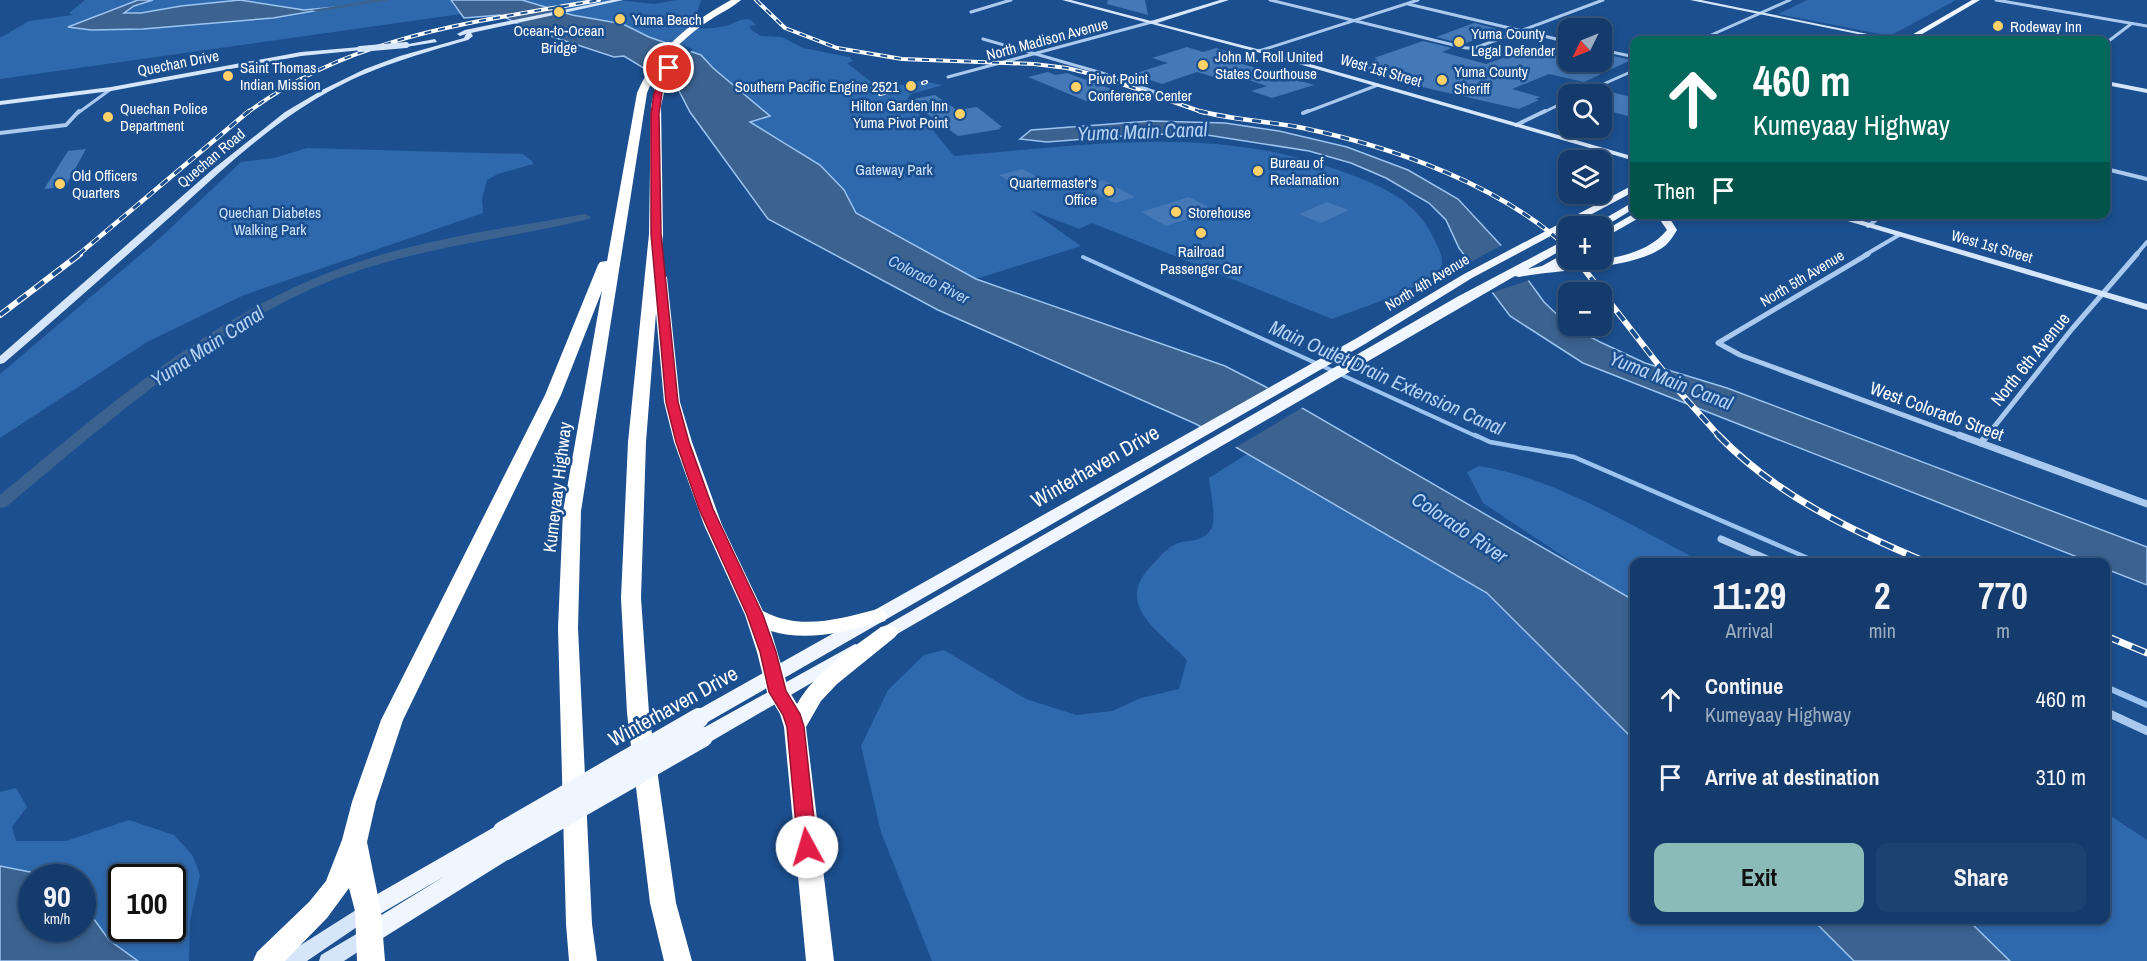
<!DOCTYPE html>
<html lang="en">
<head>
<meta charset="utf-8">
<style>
	:root { --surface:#143b6b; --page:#1d4271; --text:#f1f3f6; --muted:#9dadc1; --line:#33557e; --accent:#8bbbb9 }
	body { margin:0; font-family:"Archivo Narrow",sans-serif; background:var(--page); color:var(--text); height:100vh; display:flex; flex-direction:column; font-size:22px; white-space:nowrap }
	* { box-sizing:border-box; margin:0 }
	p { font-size:20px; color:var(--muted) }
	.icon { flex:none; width:33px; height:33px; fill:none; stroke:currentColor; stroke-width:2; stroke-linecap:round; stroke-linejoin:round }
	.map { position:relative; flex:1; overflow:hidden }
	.side { position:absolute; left:1630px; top:558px; width:480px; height:366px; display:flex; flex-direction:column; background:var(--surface); border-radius:12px; box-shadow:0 3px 9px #0003,0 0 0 2px var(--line) }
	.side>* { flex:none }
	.hud { position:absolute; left:1630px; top:36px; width:480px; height:183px; border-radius:12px; box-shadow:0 3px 9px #0003,0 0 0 2px var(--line); background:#00695c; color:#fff; overflow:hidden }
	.needle { width:39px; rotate:227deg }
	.tools { position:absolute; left:1558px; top:18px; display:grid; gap:12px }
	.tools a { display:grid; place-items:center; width:54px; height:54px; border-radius:12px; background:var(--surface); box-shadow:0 3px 9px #0003,0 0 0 2px var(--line); font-size:30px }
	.speed { position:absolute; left:18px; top:864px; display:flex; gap:12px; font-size:30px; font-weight:700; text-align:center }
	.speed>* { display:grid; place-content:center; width:78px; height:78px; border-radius:50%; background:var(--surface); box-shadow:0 3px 9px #0003,0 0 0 2px var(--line); line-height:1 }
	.speed small { font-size:15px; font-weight:400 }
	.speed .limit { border:3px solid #111; border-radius:9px; background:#fff; color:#111 }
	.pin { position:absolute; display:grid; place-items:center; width:51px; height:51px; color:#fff; margin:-26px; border:3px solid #fff; border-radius:50%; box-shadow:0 2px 6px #0007 }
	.me { position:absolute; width:66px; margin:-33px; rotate:354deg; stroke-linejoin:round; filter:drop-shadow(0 0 4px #0008) }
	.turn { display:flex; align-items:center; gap:21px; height:126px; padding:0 24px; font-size:27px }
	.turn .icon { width:78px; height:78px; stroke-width:2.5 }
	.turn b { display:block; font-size:42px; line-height:51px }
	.then { display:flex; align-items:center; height:57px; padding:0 24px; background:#0003; gap:12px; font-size:22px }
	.eta { display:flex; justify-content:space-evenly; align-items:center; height:102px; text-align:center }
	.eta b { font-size:36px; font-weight:700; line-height:42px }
	.cta { display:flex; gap:12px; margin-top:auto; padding:12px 24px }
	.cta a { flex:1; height:69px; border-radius:12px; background:var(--accent); color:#111; font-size:24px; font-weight:700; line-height:69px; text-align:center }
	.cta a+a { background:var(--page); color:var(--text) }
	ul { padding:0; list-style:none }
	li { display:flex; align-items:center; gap:18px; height:78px; padding:0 24px }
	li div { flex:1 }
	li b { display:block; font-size:22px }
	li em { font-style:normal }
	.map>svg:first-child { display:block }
	.green { fill:#2e69ad; fill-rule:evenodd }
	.water { fill:#3c6290; stroke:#9cc4f0; stroke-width:1.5 }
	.pier { fill:#1b4f8f }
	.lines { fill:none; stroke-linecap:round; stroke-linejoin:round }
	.stream-far2 { stroke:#9cc4f0; stroke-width:4 }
	.stream-far1 { stroke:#9cc4f0; stroke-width:4.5 }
	.stream { stroke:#9cc4f0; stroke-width:6 }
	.canal { fill:#3c6290; fill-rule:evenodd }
	.building { fill:#4478b7 }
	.street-far4 { stroke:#a9c9ee; stroke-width:3 }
	.street-far3 { stroke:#a9c9ee; stroke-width:4 }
	.street-far2 { stroke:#a9c9ee; stroke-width:5 }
	.street-far1 { stroke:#a9c9ee; stroke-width:7 }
	.street { stroke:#a9c9ee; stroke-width:8 }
	.secondary { fill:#d6e6fa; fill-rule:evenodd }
	.primary { fill:#f0f6ff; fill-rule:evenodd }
	.highway { fill:#fff; fill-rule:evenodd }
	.rail-far3-casing { stroke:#fff; stroke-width:4 }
	.rail-far2-casing { stroke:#fff; stroke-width:4.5 }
	.rail-far1-casing { stroke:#fff; stroke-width:6 }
	.rail-casing { stroke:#fff; stroke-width:7 }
	.rail-far3 { stroke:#1b4f8f; stroke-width:2; stroke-dasharray:7; stroke-linecap:butt }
	.rail-far2 { stroke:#1b4f8f; stroke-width:3; stroke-dasharray:9; stroke-linecap:butt }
	.rail-far1 { stroke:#1b4f8f; stroke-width:4; stroke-dasharray:11; stroke-linecap:butt }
	.rail { stroke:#1b4f8f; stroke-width:4.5; stroke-dasharray:14; stroke-linecap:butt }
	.secondary-bridge { stroke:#d6e6fa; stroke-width:6 }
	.primary-bridge { stroke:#f0f6ff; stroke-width:20 }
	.route { fill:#e11d48; stroke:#92132f; stroke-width:1.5 }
	.poi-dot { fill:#ffd166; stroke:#1b4f8f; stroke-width:2 }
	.labels { text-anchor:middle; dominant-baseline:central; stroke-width:5; stroke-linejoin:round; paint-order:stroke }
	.far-poi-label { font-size:15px; fill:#fff; stroke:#1b4f8f; text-anchor:start }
	.far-street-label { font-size:15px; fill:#fff; stroke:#1b4f8f }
	.far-park-label { font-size:15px; fill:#cfe3fa; stroke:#1b4f8f }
	.far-water-label { font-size:16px; font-style:italic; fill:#b5d3f5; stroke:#1b4f8f }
	.street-label { font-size:18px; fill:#fff; stroke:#1b4f8f }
	.water-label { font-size:20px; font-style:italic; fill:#b5d3f5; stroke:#1b4f8f }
	.near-street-label { font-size:21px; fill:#fff; stroke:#1b4f8f }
</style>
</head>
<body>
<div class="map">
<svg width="2147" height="961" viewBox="0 0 2147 961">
	<rect width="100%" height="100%" fill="#1b4f8f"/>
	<g class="green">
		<polygon points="85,0 138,0 100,13 125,10 153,0 451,0 453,6 461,14 0,79 0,38 29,21 73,15 69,13"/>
		<path d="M523 0H619L654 4 676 0H701L696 17 687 21 691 22 688 25 690 27C702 30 714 28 725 26 736 23 747 13 756 25L750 26V29L761 36 782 37 803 48 849 57 853 61 847 63 870 81 903 85C915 77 930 83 943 85L911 94 906 101 915 109 954 156C1092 145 1216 123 1349 174 1384 187 1416 201 1433 237 1437 246 1445 257 1441 267 1435 285 1352 311 1332 319L1092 223 1079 229 1030 210 1081 246 976 279 856 213 844 190 789 145 749 122 769 116 713 68 701 55 649 37 623 24 572 15Z"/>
		<polygon points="1807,0 1956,0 1890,36 1778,14"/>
		<polygon points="307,148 523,154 533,162 533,164 498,174 487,180 482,199 483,213 244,295 147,342 0,438 0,374 160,238 241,162 274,158"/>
		<path d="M1247 454 1487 593 1635 741V920H1813L1854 961H932L881 832 861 746 888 690 924 655 944 650 1026 699 1076 715 1112 711 1141 698 1179 689 1187 660C1161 632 1114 606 1150 567 1157 560 1165 549 1174 545 1186 538 1201 545 1211 529 1217 519 1210 490 1209 478Z"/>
		<path d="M1479 466C1553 477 1636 528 1702 562H1635V601L1600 581 1483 503 1467 472Z"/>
		<path d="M16 788 27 807 12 827 16 841H66L129 820 174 835 193 856 200 875 190 921 189 961H138L109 940 83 904 82 878 55 877 0 866V792ZM122 878H172V928H122Z"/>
		<polygon points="2106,813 2147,840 2147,961 2010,961 1968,920 2106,920"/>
	</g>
	<g class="water">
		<polygon points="138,0 153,0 134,6 124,13 141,13 181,6 240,0 304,10 337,7 273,18 143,29 91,30 68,27"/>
		<polygon points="451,0 522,0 572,15 623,24 649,37 701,55 713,68 770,116 750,122 820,165 844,190 856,213 976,279 1225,366 1264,386 1635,601 1635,741 1487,593 1196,424 938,310 768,219 690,112 678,89 624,56 614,57 526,28 500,15 464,18"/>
		<polygon points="1151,121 1225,123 1279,131 1347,147 1408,170 1458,199 1509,254 1544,302 1569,326 1600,342 1645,363 1727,388 2147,547 2147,585 2106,569 2106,562 2090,562 1583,363 1510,316 1459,248 1446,220 1429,203 1386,178 1351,163 1309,151 1207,135 1150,134 1047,142 1020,139 1031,130"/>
		<polygon points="0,866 55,877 32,878 32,928 82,928 83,904 109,940 138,961 0,961"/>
		<polygon points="1813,920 1968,920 2010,961 1854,961"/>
	</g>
	<g class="pier">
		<polygon points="670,41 693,49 681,63 670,87 643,71"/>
		<polygon points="1504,244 1530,280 1488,294 1467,264"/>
		<polygon points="1271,387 1305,406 1233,449 1197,429"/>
	</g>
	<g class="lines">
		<polyline class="stream-far2" points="1083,257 1478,437"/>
		<polyline class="stream-far1" points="1475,435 1490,442 1574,457 1817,562"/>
		<polyline class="stream" points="2106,687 2147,705"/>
		<g class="canal">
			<polygon points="372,0 392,0 316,12 312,10"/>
			<path d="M585 214 591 217 589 219C508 239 425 246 346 275 223 319 106 424 6 507L0 508V495C102 411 208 318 333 271 414 240 501 229 585 214Z"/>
		</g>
	</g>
	<g class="building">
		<polygon points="1108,0 1145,0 1148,15 1107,4"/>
		<polygon points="1474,23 1501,30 1464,44 1436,37"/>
		<polygon points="1423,41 1452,48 1442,52 1486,64 1529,49 1555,55 1569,54 1569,62 1602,62 1602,56 1605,54 1631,60 1584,82 1549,74 1512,89 1540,97 1535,99 1539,100 1519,109 1422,87 1357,69 1378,59 1374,58"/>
		<polygon points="1187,47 1203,52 1216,48 1245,57 1232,61 1314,85 1272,98 1251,91 1267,86 1227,73 1214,77 1197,72 1162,84 1133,74 1168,63 1152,58"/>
		<polygon points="1048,72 1055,75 1067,73 1120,92 1086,101 1028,77"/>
		<polygon points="1611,92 1635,98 1635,118 1602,109 1602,96"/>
		<polygon points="935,95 957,110 977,107 1002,127 999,128 1001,129 958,136 908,100"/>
		<polygon points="86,149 65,187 44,189 68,151"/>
		<polygon points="1022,169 1041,179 1018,186 999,175"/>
		<polygon points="1103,180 1135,197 1115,203 1083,186"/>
		<polygon points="1189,197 1214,210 1166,226 1141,212"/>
		<polygon points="1327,202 1349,210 1321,223 1299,214"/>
	</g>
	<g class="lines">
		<g class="street-far4">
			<polyline points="1270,0 1466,48 1475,48 1603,0"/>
			<polyline points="1996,0 2147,26"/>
			<polyline points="1408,4 1569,42"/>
			<polyline points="971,12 1011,0"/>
			<polyline points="983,39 1102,73 1180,101"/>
			<polyline points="1700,40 1790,0"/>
			<polyline points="2106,43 2131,24"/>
			<polyline points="1602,50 1635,57"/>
			<polyline points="1259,51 1418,0"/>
			<polyline points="948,77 1152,22"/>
			<polyline points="1581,94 1635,70"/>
			<polyline points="78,113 111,89"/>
			<polyline points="1304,113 1378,85"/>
			<polyline points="1542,113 1569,100"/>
		</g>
		<g class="street-far3">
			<polyline points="1303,113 1308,111"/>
			<polyline points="1516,125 1545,111"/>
			<polyline points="0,133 66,125 79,111"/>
			<polyline points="2106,169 2147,179"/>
			<polyline points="1868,226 1884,214"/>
			<polyline points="1865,255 1899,235"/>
			<polyline points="2136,255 2147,242"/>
		</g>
		<g class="street-far2">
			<polyline points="1868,254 1718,343 1740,355 1963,437"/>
			<polyline points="1986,437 2072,329 2137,254"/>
		</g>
		<g class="street-far1">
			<polyline points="1959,435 2147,504"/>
			<polyline points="1981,443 1987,435"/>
			<polyline points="1721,539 1774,562"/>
		</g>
		<polyline class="street" points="2106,712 2147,731"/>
		<g class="secondary">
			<path d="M612 0H623L471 33 473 36 468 40C420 54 372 67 328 92 272 123 225 167 178 210 120 261 63 313 4 363L0 364V356L212 170 285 112 324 89 365 69 400 56 464 38 466 34 460 36 457 34 465 30Z"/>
			<polygon points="1062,0 1071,0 1151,21 1220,0 1229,0 1157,23 1261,50 1635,157 1635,161 1257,52"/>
			<polygon points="1690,0 1701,0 1897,40 1887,40"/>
			<polygon points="435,39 437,42 406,47 403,45"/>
			<polygon points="360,47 362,50 301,56 111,91 0,105 0,101 111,87 301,52"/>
			<polygon points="2106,81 2147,89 2147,93 2106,85"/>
			<polygon points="1824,214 1839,214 2147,304 2147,310"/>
			<polygon points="367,903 373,906 376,911 373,916 307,961 283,961 285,955"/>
			<polygon points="370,926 376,928 379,934 376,940 344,961 319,961 321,955"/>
		</g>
		<g class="primary">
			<polygon points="1972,0 1980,0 1912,40 1903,40"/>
			<polygon points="1635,184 1635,191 1472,278 1365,344 706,723 699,725 692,723 689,718 692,713 1357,338 1464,274"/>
			<polygon points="1635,201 1635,208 1602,228 1592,226"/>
			<polygon points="1635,213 1646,214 1602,239 1602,232"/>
			<path d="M1656 214H1667L1677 230C1674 235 1670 241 1666 245 1636 270 1558 269 1519 277L1515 276 885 641H873L870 637 873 633 1457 297 1565 240 1569 239V246L1528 269 1542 266 1569 251V259L1560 264C1596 260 1642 260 1667 230Z"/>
			<polygon points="855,644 861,646 864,650 861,654 710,742 703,744 696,742 693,737 696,732"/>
			<polygon points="503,822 510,825 513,831 510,837 500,843 506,841 514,844 517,850 514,856 378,941 370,944 362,941 359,934 362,927 445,876 368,921 360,918 357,911 360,904"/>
		</g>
		<g class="highway">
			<path d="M731 0H741C732 8 720 13 710 20 681 39 660 61 647 93L581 511 578 628 592 924 597 961H569L566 924 558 628 563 511 602 291 561 395 403 720 376 802 367 842 381 911 385 961H357L355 911 349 888 327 918 285 961H253L257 952 309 902 326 881 342 840 352 802 381 720 545 395 598 265 600 262 607 261 637 93C656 49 690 23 731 0Z"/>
			<path d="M682 48 687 51 667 80 661 106 663 234 659 273 667 277 680 402 692 442 722 525 763 611C800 631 839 619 878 609L885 611 888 616 885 621 878 623C842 632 807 642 771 631L789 691 797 704C816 671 850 650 881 627L888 625 895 627 899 632 895 637 837 684 821 701 806 727 834 961H806L784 727 780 714 767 692 757 652 745 615 704 525 674 442 664 402 656 313 646 442 641 598 649 713 676 903 692 961H664L650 903 627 713 621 598 628 442 649 234 651 106 657 80 679 49Z"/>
		</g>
		<defs>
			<g id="rail-far3">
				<polyline points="756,0 785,28 837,48 902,59 1034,64 1067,68 1099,76 1205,113"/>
				<polyline points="923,83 926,82"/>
				<polyline points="880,94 896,90"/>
				<path d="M247 113C350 35 476 22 599 0"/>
			</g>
			<g id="rail-far2">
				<path d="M1199 111C1233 120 1268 121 1303 128 1393 147 1501 185 1569 249"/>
				<polyline points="78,255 249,111"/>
			</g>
			<g id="rail-far1">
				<polyline points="1577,260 1678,390 1720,437"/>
				<polyline points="0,315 80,254"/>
			</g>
			<g id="rail">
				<path d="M1718 435C1776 495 1850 530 1926 562"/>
				<polyline points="2106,636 2147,653"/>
			</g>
		</defs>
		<use href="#rail-far3" class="rail-far3-casing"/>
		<use href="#rail-far2" class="rail-far2-casing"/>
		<use href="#rail-far1" class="rail-far1-casing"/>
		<use href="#rail" class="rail-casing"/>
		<use href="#rail-far3" class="rail-far3"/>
		<use href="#rail-far2" class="rail-far2"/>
		<use href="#rail-far1" class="rail-far1"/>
		<use href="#rail" class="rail"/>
		<polyline class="secondary-bridge" points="360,49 406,45"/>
		<g class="primary-bridge">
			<polyline points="503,831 699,718"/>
			<polyline points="506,850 703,737"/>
		</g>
	</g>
	<polygon class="route" points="669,66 673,68 662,93 659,114 661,234 678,402 689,442 713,509 763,615 776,652 786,691 800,714 804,727 817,847 814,853 807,855 800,853 798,847 787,727 783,715 769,692 760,652 747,615 699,509 676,442 666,402 651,234 651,114 654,93 665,68"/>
	<g class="poi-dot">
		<circle cx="559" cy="12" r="6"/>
		<circle cx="620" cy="19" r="6"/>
		<circle cx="1998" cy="26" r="6"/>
		<circle cx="1459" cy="42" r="6"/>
		<circle cx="1203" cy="65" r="6"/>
		<circle cx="228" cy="76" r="6"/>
		<circle cx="1442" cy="80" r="6"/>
		<circle cx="911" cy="86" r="6"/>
		<circle cx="1076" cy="87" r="6"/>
		<circle cx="960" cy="114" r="6"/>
		<circle cx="108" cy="117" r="6"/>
		<circle cx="1258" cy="171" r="6"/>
		<circle cx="60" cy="184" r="6"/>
		<circle cx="1109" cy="191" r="6"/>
		<circle cx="1176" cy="212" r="6"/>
		<circle cx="1201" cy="233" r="6"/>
	</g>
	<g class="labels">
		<g class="far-poi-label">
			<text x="632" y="19">Yuma Beach</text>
			<text x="2010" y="26">Rodeway Inn</text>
			<text x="559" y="30" text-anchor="middle">Ocean-to-Ocean<tspan x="559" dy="17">Bridge</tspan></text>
			<text x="1471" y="33">Yuma County<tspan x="1471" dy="17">Legal Defender</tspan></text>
			<text x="1215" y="56">John M. Roll United<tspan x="1215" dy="17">States Courthouse</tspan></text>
			<text x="240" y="67">Saint Thomas<tspan x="240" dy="17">Indian Mission</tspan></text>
			<text x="1454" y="71">Yuma County<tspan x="1454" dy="17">Sheriff</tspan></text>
			<text x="1088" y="78">Pivot Point<tspan x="1088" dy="17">Conference Center</tspan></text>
			<text x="899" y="86" text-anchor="end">Southern Pacific Engine 2521</text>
			<text x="948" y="105" text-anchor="end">Hilton Garden Inn<tspan x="948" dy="17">Yuma Pivot Point</tspan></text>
			<text x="120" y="108">Quechan Police<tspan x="120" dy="17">Department</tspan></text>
			<text x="1270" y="162">Bureau of<tspan x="1270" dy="17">Reclamation</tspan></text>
			<text x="72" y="175">Old Officers<tspan x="72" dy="17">Quarters</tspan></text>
			<text x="1097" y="182" text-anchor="end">Quartermaster's<tspan x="1097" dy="17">Office</tspan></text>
			<text x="1188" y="212">Storehouse</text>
			<text x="1201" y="251" text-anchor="middle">Railroad<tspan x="1201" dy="17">Passenger Car</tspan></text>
		</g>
		<g class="far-street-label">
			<text transform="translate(1047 39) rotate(-15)">North Madison Avenue</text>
			<text transform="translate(178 63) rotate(-11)">Quechan Drive</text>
			<text transform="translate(1381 70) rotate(16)">West 1st Street</text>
			<text transform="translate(211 158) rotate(-40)">Quechan Road</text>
			<text transform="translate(1992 246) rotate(16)">West 1st Street</text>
			<text transform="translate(1802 278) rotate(-31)">North 5th Avenue</text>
			<text transform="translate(1427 282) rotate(-31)">North 4th Avenue</text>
		</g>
		<g class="far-park-label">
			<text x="894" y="169">Gateway Park</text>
			<text x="270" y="212">Quechan Diabetes<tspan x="270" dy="17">Walking Park</tspan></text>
		</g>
		<g class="far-water-label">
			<text transform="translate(929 279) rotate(27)">Colorado River</text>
		</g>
		<g class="street-label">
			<text transform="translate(2030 359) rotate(-51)">North 6th Avenue</text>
			<text transform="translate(1937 411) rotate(20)">West Colorado Street</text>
			<text transform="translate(557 487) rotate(-83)">Kumeyaay Highway</text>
		</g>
		<g class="water-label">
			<text transform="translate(1142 131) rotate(-2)">Yuma Main Canal</text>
			<text transform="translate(207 346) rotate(-33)">Yuma Main Canal</text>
			<text transform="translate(1387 377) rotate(24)">Main Outlet Drain Extension Canal</text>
			<text transform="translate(1671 380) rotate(21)">Yuma Main Canal</text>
			<text transform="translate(1460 527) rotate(34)">Colorado River</text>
		</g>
		<g class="near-street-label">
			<text transform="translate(1095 466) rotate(-30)">Winterhaven Drive</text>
			<text transform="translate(673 706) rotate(-29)">Winterhaven Drive</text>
		</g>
	</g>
</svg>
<div class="tools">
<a><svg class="needle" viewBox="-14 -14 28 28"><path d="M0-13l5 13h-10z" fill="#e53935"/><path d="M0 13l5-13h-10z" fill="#9dadc1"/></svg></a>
<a><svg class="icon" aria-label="search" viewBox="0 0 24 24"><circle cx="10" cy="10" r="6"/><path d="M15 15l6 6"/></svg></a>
<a><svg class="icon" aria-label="layers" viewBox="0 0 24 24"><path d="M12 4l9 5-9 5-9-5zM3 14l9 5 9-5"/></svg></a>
<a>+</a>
<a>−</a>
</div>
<div class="speed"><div>90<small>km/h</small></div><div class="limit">100</div></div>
<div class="pin" style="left:669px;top:68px;background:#d93025"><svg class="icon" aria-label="arrive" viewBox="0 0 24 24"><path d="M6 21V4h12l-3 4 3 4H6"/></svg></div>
<svg class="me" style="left:807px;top:847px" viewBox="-20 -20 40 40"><circle r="19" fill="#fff"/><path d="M0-13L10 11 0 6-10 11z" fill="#e11d48"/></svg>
<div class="hud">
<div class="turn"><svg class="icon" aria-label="ahead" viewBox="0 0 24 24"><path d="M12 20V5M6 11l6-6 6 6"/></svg><div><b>460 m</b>Kumeyaay Highway</div></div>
<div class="then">Then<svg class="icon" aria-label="arrive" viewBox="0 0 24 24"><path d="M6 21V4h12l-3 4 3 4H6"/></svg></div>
</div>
<section class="side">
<div class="eta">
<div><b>11:29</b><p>Arrival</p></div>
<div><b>2</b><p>min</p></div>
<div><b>770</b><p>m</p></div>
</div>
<ul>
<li><svg class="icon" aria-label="ahead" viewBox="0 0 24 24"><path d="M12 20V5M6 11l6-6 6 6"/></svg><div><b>Continue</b><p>Kumeyaay Highway</p></div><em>460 m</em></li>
<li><svg class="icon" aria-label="arrive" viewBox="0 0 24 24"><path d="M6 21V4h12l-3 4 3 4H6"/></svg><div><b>Arrive at destination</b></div><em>310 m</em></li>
</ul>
<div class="cta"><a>Exit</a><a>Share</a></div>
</section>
</div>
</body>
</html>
